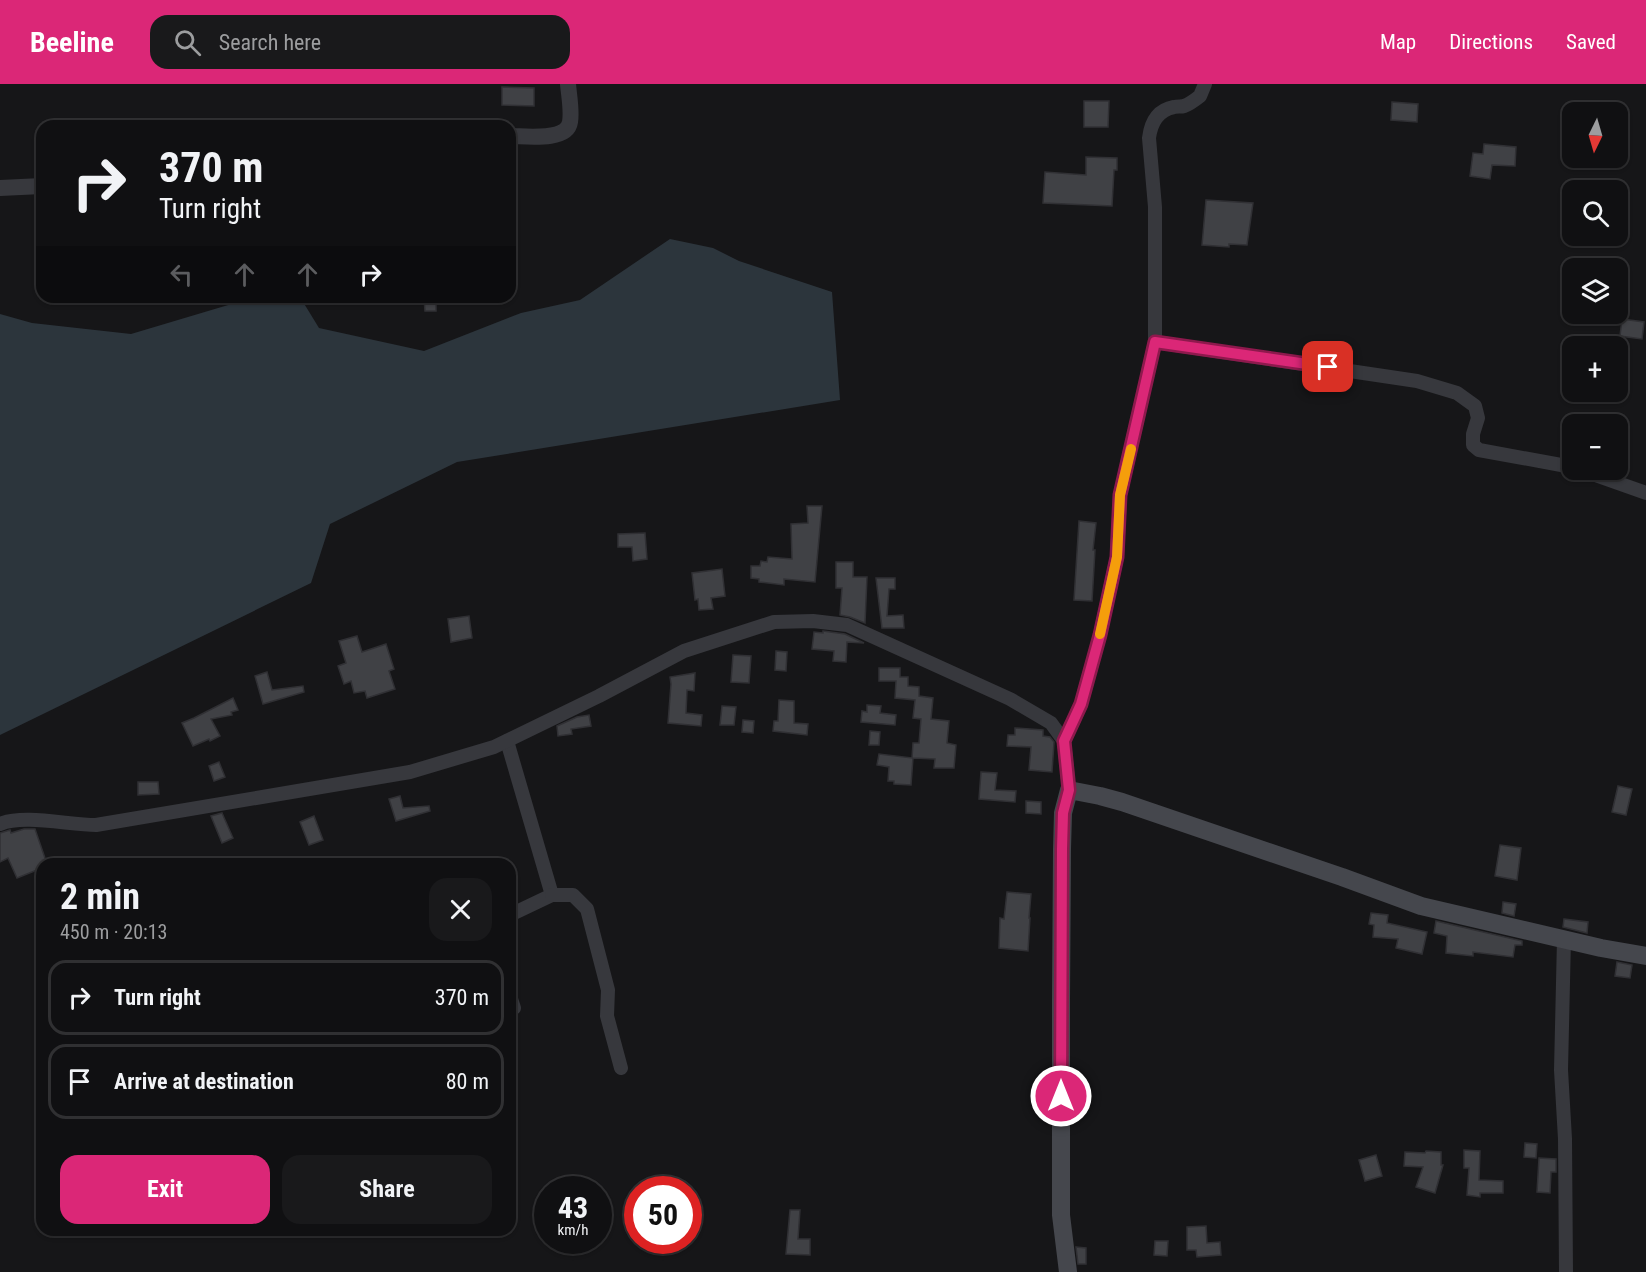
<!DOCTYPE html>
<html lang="en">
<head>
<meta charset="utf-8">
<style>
	:root { --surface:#101012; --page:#19191b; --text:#f1f3f6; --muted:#9c9d9f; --line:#303032; --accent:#db2777 }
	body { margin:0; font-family:"Roboto Condensed",sans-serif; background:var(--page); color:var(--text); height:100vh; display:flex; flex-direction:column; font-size:22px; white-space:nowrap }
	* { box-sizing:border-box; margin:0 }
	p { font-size:20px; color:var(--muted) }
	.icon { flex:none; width:33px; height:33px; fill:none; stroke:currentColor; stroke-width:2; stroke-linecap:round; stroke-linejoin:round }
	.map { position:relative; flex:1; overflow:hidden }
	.side { position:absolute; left:36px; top:774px; width:480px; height:378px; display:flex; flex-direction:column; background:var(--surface); border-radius:18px; box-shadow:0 2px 4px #0004,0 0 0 2px var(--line) }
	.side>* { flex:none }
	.hud { position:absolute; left:36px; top:36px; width:480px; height:183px; border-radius:18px; box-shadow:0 2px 4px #0004,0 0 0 2px var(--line); background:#101012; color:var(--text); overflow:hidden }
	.needle { width:39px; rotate:185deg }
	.buttons { position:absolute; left:1562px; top:18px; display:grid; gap:12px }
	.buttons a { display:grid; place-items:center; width:66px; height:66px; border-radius:12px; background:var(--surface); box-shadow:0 2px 4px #0004,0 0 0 2px var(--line); font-size:30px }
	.speed { position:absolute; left:534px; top:1092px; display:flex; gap:12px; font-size:30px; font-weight:700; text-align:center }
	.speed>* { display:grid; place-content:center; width:78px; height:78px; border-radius:50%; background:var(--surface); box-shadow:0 2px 4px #0004,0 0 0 2px var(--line); line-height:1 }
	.speed small { font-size:15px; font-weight:400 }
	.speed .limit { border:9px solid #d22; background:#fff; color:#111 }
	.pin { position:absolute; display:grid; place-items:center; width:51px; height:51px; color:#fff; margin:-26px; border-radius:12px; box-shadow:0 3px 9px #0006 }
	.me { position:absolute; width:66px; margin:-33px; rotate:0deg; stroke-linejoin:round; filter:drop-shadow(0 0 4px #0008) }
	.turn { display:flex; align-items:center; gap:21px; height:126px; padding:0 24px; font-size:27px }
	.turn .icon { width:78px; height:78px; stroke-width:2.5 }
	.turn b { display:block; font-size:42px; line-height:51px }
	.lanes { display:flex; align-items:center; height:57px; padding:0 24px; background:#0003; justify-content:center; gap:30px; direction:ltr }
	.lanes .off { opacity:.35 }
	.round { display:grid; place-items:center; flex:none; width:63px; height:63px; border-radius:18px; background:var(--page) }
	.head { display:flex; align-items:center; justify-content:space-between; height:102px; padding:0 24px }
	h1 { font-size:36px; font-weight:700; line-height:45px }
	.primary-button { display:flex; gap:12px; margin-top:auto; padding:12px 24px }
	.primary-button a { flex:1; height:69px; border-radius:18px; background:var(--accent); color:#fff; font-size:24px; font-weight:700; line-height:69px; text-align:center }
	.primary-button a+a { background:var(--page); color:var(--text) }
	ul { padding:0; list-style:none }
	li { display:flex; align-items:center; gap:18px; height:75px; margin:0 12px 9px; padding:0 12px; border:3px solid var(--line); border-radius:18px }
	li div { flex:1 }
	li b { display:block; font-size:22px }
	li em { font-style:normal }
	header { display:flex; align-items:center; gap:36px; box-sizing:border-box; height:84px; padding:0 30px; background:var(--accent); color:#fff }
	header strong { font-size:28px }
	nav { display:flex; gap:33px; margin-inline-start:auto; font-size:21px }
	.search { width:420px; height:54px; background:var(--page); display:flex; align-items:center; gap:15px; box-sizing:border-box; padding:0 21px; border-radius:18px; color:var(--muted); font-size:22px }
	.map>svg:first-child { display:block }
	.water { fill:#2c353c }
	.building { fill:#404145; stroke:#303034; stroke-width:1.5 }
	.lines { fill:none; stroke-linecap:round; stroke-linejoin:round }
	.minor { stroke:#37383d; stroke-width:14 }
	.tertiary { stroke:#37383d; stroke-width:16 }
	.secondary { stroke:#45474d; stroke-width:18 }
	.route-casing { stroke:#8e194d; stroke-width:15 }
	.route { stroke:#db2777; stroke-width:10 }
	.slow { stroke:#f59e0b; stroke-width:10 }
</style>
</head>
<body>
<header>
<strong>Beeline</strong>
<div class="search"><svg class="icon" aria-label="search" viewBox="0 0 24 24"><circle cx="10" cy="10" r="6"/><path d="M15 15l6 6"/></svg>Search here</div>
<nav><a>Map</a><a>Directions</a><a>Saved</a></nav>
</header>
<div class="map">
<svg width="1646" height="1188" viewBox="0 0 1646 1188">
	<rect width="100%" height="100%" fill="#161618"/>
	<polygon class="water" points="670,155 713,164 739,177 832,208 840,316 457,378 330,440 311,499 0,651 0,230 32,239 131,250 255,213 300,213 319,244 424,267 521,229 580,216"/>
	<g class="building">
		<polygon points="502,3 534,4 534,22 502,21"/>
		<polygon points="1084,17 1109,17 1108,43 1084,43"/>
		<polygon points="1392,18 1418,20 1417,38 1391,36"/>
		<polygon points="1484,60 1516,63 1515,82 1492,81 1490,95 1470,92 1473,69 1483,70"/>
		<polygon points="1086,73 1117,74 1117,86 1114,86 1112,122 1043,119 1045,88 1086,91"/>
		<polygon points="1206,116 1253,119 1247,161 1229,160 1229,163 1202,161"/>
		<polygon points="424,214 436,214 436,227 425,227"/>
		<polygon points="1622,235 1644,238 1642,255 1620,252"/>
		<polygon points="807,422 822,422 815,498 784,495 784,501 759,498 759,495 751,494 751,482 760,482 761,477 767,478 768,473 792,475 791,440 808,439"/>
		<polygon points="1079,437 1096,439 1093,466 1095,466 1092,517 1074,516"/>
		<polygon points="645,449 647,475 633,477 632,463 618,463 618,450"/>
		<polygon points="836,478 853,478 853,493 867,493 865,539 850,533 840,531 842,504 836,504"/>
		<polygon points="722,485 725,512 711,514 713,525 699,526 698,515 695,516 692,489"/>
		<polygon points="876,494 895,494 895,505 889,505 887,532 903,531 904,544 882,544"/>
		<polygon points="469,532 472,554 451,558 448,535"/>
		<polygon points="823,547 845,550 864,559 847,558 846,578 833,577 834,567 812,565 814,548 823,549"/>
		<polygon points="357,552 362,568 386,560 394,585 389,587 395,605 367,614 365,607 354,609 351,597 344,600 338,582 346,579 339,557"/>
		<polygon points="776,567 787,568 786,587 775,586"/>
		<polygon points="733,571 751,572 749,599 731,598"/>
		<polygon points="879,584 900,584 900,593 908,593 908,602 919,603 919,612 933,614 931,635 949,637 947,659 956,661 954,684 934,684 935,675 913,674 911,701 894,700 894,697 888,697 889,683 877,681 879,670 912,674 913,659 919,659 921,635 913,634 915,616 895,614 896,597 879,597"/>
		<polygon points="267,588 272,606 303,602 304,608 263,620 255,592"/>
		<polygon points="695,589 694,607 687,606 686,629 702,631 701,642 668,639 671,600 670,593"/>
		<polygon points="233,614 238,626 231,628 232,631 211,635 220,652 210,657 209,655 193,662 182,639 194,634"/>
		<polygon points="779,616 794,617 794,639 808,640 807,651 773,647 774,637 778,637"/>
		<polygon points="867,621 881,622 880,629 896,631 895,641 861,638 862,627 867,628"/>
		<polygon points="722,622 736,623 734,641 720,641"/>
		<polygon points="589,631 591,642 571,645 572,650 558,652 557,642 577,633"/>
		<polygon points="743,636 754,637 753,649 742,648"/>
		<polygon points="1015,644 1043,646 1043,652 1050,653 1054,658 1052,688 1029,686 1031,663 1007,662 1008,651 1015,651"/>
		<polygon points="870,647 880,648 879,661 869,661"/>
		<polygon points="219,678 225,693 214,697 209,682"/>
		<polygon points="981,688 997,689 995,706 1016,707 1015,718 979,715"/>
		<polygon points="138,698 158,698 159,710 138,711"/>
		<polygon points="1618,702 1632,705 1626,731 1612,728"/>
		<polygon points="400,712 403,724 429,722 430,727 396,737 389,715"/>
		<polygon points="1026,717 1041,718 1041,730 1026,729"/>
		<polygon points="222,729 233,754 222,759 211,732"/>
		<polygon points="314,732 323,756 309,761 300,738"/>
		<polygon points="24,745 35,745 47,780 42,780 42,784 17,794 8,774 0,778 0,749 10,746 11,749"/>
		<polygon points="1500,761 1521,764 1517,796 1495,792"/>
		<polygon points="1007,808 1031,810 1029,834 1030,834 1028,867 999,864 1000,834 1004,835"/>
		<polygon points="1503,818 1516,820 1514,832 1502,829"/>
		<polygon points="1371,829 1388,831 1387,839 1427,848 1422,870 1396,864 1398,855 1373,853 1374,841 1369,840"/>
		<polygon points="1564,835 1588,838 1587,849 1563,843"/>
		<polygon points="1436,837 1522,857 1522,861 1515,861 1513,873 1473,868 1473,872 1446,869 1447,852 1434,849"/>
		<polygon points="1617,878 1632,881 1630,894 1615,892"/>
		<polygon points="1525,1059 1537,1060 1536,1074 1524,1073"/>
		<polygon points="1464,1066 1480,1067 1479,1096 1503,1097 1503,1109 1480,1109 1480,1113 1467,1111 1469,1084 1464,1084"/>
		<polygon points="1426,1067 1441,1068 1441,1081 1443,1081 1435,1109 1416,1103 1423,1083 1404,1082 1405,1068 1425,1069"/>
		<polygon points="1376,1071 1382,1092 1365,1097 1359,1076"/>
		<polygon points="1539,1074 1556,1075 1556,1088 1551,1088 1550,1109 1537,1108"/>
		<polygon points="790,1126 800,1126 798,1155 810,1155 810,1171 786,1170"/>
		<polygon points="1206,1142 1207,1159 1220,1158 1221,1171 1197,1173 1196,1166 1187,1166 1187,1143"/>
		<polygon points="1155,1157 1168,1157 1167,1172 1154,1171"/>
		<polygon points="1076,1163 1086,1164 1086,1180 1078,1180"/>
	</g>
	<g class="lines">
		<g class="minor">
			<path d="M1155 258V123L1149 54C1151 38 1158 26 1174 23 1178 22 1181 23 1184 22 1190 20 1195 16 1200 12L1205 0"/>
			<polyline points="1581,386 1646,409"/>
			<polyline points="507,657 552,811 510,831"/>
			<polyline points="1064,657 1081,620 1100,551 1117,473 1120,411 1155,258 1417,297 1457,309 1475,322 1478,334 1473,350 1473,361 1479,366 1572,383"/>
			<path d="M0 740C23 730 69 741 96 741L410 688 494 663 599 612 684 567 774 538 813 537 847 541 1010 615 1051 639 1064 657 1069 706"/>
			<polyline points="552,811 573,811 587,825 608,906 607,932 621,984"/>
			<polyline points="1564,855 1561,986 1565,1055 1566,1188"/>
			<polyline points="510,912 514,924"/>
		</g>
		<g class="tertiary">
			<path d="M510 52C525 52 567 58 570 38 572 27 569 12 568 0"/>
			<polyline points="0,104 42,102"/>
		</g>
		<polyline class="secondary" points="1068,1188 1061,1131 1061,916 1062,765 1063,729 1069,706 1100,712 1122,718 1342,793 1421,822 1601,864 1646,872"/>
	</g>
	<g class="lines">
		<defs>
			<polyline id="route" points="1061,1012 1062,765 1063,729 1069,706 1064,657 1081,620 1100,551 1117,473 1120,411 1155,258 1328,283"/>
		</defs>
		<use href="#route" class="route-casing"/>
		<use href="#route" class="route"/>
		<polyline class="slow" points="1100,550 1117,473 1120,411 1131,365"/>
	</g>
</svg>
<div class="buttons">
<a><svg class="needle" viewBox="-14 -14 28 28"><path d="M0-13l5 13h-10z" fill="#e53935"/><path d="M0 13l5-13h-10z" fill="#9c9d9f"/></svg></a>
<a><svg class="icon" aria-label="search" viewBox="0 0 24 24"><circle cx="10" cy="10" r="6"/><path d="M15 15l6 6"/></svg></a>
<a><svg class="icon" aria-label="layers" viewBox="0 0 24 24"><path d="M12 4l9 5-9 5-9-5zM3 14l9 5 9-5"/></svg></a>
<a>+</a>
<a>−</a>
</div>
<div class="speed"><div>43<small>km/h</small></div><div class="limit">50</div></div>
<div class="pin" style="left:1328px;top:283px;background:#d93025"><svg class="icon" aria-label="arrive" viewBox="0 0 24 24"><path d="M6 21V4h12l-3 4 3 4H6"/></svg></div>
<svg class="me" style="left:1061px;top:1012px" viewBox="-20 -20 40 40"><circle r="17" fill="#db2777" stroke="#fff" stroke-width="3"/><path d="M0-11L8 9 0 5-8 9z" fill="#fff"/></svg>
<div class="hud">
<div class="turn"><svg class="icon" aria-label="right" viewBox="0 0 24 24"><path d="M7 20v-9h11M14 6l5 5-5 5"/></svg><div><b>370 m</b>Turn right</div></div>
<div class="lanes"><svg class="icon off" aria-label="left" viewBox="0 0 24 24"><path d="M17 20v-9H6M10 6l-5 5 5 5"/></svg><svg class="icon off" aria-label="ahead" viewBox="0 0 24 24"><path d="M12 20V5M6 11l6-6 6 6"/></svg><svg class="icon off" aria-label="ahead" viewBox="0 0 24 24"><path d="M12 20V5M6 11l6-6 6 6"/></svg><svg class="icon" aria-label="right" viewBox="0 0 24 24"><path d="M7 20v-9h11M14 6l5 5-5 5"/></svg></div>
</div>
<section class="side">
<div class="head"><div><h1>2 min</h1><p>450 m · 20:13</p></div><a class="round"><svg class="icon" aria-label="close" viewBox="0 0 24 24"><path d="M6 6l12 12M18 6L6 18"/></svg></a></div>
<ul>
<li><svg class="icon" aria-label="right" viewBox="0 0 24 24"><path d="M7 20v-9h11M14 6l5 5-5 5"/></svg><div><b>Turn right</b></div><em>370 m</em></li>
<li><svg class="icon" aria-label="arrive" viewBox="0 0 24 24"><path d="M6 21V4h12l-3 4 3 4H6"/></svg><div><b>Arrive at destination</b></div><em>80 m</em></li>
</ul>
<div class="primary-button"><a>Exit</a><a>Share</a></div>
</section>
</div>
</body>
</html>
